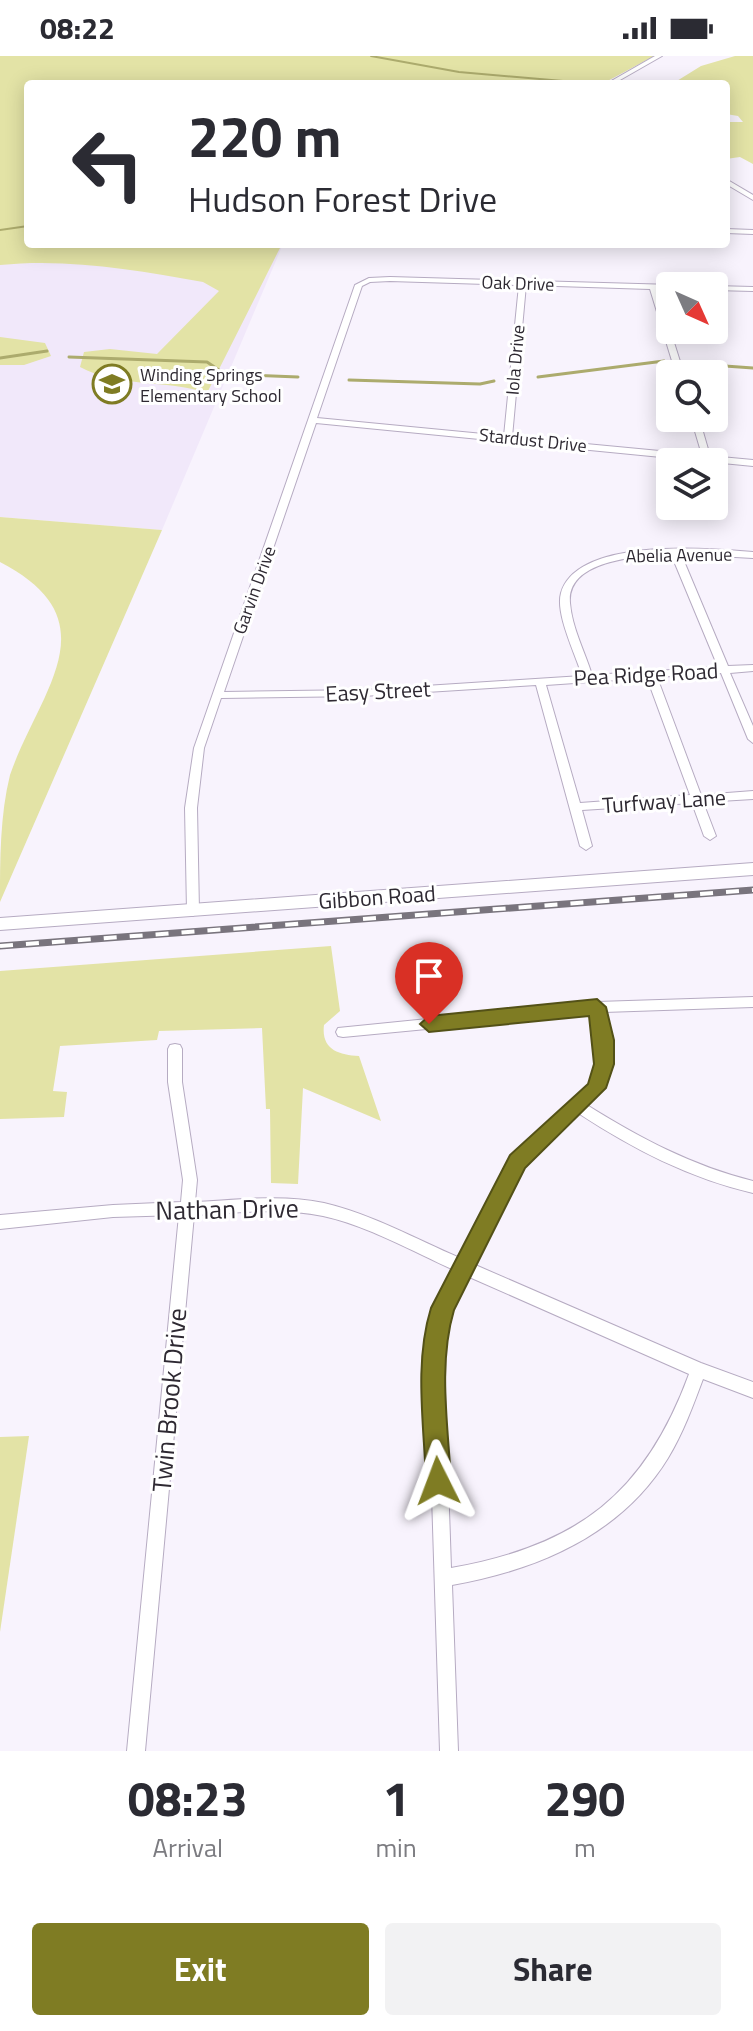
<!DOCTYPE html>
<html lang="en">
<head>
<meta charset="utf-8">
<style>
	:root { --surface:#fff; --page:#f2f2f3; --text:#2b2b33; --muted:#7c7c81; --accent:#7f7c23 }
	body { margin:0; font-family:"Titillium Web",sans-serif; background:var(--page); color:var(--text); height:100vh; display:flex; flex-direction:column; font-size:30px; white-space:nowrap }
	* { box-sizing:border-box; margin:0 }
	p { font-size:26px; color:var(--muted) }
	.icon { flex:none; width:44px; height:44px; fill:none; stroke:currentColor; stroke-width:2; stroke-linecap:round; stroke-linejoin:round }
	.map { position:relative; height:1695px; overflow:hidden }
	.details { display:flex; flex-direction:column; background:var(--surface); flex:1 }
	.details>* { flex:none }
	.hud { position:absolute; left:24px; top:24px; width:706px; height:168px; border-radius:8px; box-shadow:0 4px 20px #0003; background:#fff; color:var(--text); overflow:hidden }
	.needle { width:52px; rotate:135deg }
	.buttons { position:absolute; left:656px; top:216px; display:grid; gap:16px }
	.buttons a { display:grid; place-items:center; width:72px; height:72px; border-radius:8px; background:var(--surface); box-shadow:0 4px 20px #0003; font-size:40px }
	.pin { position:absolute; display:grid; place-items:center; width:68px; height:68px; color:#fff; margin:-82px -34px; border-radius:50% 50% 50% 0; rotate:-45deg; box-shadow:0 0 8px #0007 }
	.pin .icon { rotate:45deg }
	.me { position:absolute; width:88px; margin:-44px; rotate:357deg; stroke-linejoin:round; filter:drop-shadow(0 0 6px #0008) }
	.turn { display:flex; align-items:center; gap:28px; height:168px; padding:0 32px; font-size:36px }
	.turn .icon { width:104px; height:104px; stroke-width:2.5 }
	.turn b { display:block; font-size:56px; line-height:68px }
	.eta { display:flex; justify-content:space-evenly; align-items:center; height:136px; text-align:center }
	.eta b { font-size:48px; font-weight:700; line-height:56px }
	.primary-button { display:flex; gap:16px; margin-top:auto; padding:16px 32px }
	.primary-button a { flex:1; height:92px; border-radius:8px; background:var(--accent); color:#fff; font-size:32px; font-weight:700; line-height:92px; text-align:center }
	.primary-button a+a { background:var(--page); color:var(--text) }
	.status { display:flex; justify-content:space-between; align-items:center; height:56px; padding:0 40px; background:var(--surface); direction:ltr }
	.status svg { height:22px; fill:currentColor }
	.map>svg:first-child { display:block }
	.built { fill:#f1e8fa }
	.green { fill:#e3e3a6 }
	.lines { fill:none; stroke-linecap:round; stroke-linejoin:round }
	.stream-far1 { stroke:#acab6d; stroke-width:2 }
	.stream { stroke:#acab6d; stroke-width:3 }
	.minor-casing { stroke:#b6abc2; stroke-width:2 }
	.secondary-casing { stroke:#b6abc2; stroke-width:2 }
	.minor { fill:#fff; fill-rule:evenodd }
	.secondary { fill:#fff; fill-rule:evenodd }
	.rail-casing { stroke:#79747d; stroke-width:7 }
	.rail { stroke:#fff; stroke-width:4; stroke-dasharray:13; stroke-linecap:butt }
	.route { fill:#7f7c23; stroke:#535117; stroke-width:2 }
	.labels { text-anchor:middle; dominant-baseline:central; stroke-width:6; stroke-linejoin:round; paint-order:stroke }
	.far-street-label { font-size:18px; fill:#2e2932; stroke:#fff }
	.far-poi-label { font-size:18px; fill:#2e2932; stroke:#fff; text-anchor:start }
	.street-label { font-size:22px; fill:#2e2932; stroke:#fff }
	.near-street-label { font-size:26px; fill:#2e2932; stroke:#fff }
</style>
</head>
<body>
<div class="status"><b>08:22</b><svg viewBox="0 0 49 12"><path d="M0 12V9h3v3zM5 12V6h3v6zM10 12V3h3v9zM15 12V0h3v12zM26 1h20v11H26zM47 4h2v5h-2z"/></svg></div>
<div class="map">
<svg width="753" height="1695" viewBox="0 0 753 1695">
	<rect width="100%" height="100%" fill="#f8f3fd"/>
	<polygon class="built" points="81,188 283,188 162,474 0,461 0,194"/>
	<g class="green">
		<path d="M0 0H654L602 28H28V188H282L207 337C166 323 118 332 80 311L84 296 110 293 157 298 219 235 203 226C136 214 68 202 0 209Z"/>
		<polygon points="735,0 753,0 753,108 740,101 726,103 726,66 743,66 738,60 726,58 726,28 672,28 701,10"/>
		<polygon points="0,281 45,287 51,300 24,309 0,309"/>
		<path d="M0 461 162 474 0 846C0 804 0 759 10 719 39 635 114 565 0 506Z"/>
		<path d="M331 890 340 955 324 969C321 993 338 999 359 1000L381 1065 303 1032 298 1128 271 1127 270 1053H266L262 972 159 975 157 984 60 990 53 1035 67 1036 64 1061 0 1063V915Z"/>
		<polygon points="29,1380 0,1576 0,1381"/>
	</g>
	<g class="lines">
		<g class="stream-far1">
			<polyline points="371,0 459,16 563,25"/>
			<polyline points="0,174 28,170"/>
		</g>
		<g class="stream">
			<polyline points="69,301 207,306 225,318 298,321"/>
			<polyline points="0,302 47,295"/>
			<polyline points="697,308 753,312"/>
			<polyline points="538,321 664,305"/>
			<polyline points="349,324 480,328 494,325"/>
		</g>
		<defs>
			<g id="minor">
				<polygon points="655,0 662,0 613,28 606,28"/>
				<polygon points="726,123 753,139 753,144 726,128"/>
				<polygon points="726,173 753,174 753,178 726,177"/>
				<path d="M390 221 673 229 670 230V233H657L684 318H676L650 233 526 229 512 381 702 399 691 362H699L710 400 753 404V410L316 367 224 636 363 634 582 620C576 599 555 558 561 537 577 481 708 492 753 496V502L681 498 728 610 753 609V615L730 617 753 670V687L748 683 721 617 657 621 701 739 753 735V743L703 746 716 780 710 784 704 780 692 747 582 754 592 790 586 794 580 790 536 629 363 640 221 642 204 692 197 752 199 855 193 860 189 858 187 855 185 752 194 692 355 229 369 222ZM390 225 519 229 504 380 317 362 362 230 370 226ZM671 498 718 611 592 619C585 596 572 572 570 547 566 503 641 500 671 498ZM647 622 690 739 580 747 546 629Z"/>
				<polygon points="714,230 753,231 753,235 714,234"/>
				<path d="M753 941V951L604 956C610 981 617 1011 601 1035 598 1040 591 1045 587 1049 640 1082 692 1110 753 1125V1137C689 1122 633 1093 578 1057L522 1109 473 1208 701 1307 753 1326V1342L703 1323C693 1350 683 1377 668 1402 621 1479 537 1514 452 1529L458 1695H440L427 1279 435 1252 454 1214C414 1196 366 1169 323 1160 281 1151 236 1157 194 1159L145 1695H127L179 1159 113 1161 0 1173V1159L113 1149 181 1146 183 1124 168 1026V993L170 989 175 988 180 989 182 993V1026L197 1124 195 1146C237 1144 282 1138 324 1147 371 1158 416 1183 460 1202L512 1101 590 1029 597 1008V984L592 957 343 981 338 980 336 976 338 972 597 946ZM467 1220 689 1318C645 1438 577 1490 451 1512L443 1279 450 1253Z"/>
			</g>
			<polygon id="secondary" points="753,807 753,819 0,874 0,862"/>
		</defs>
		<use href="#minor" class="minor-casing"/>
		<use href="#secondary" class="secondary-casing"/>
		<use href="#minor" class="minor"/>
		<use href="#secondary" class="secondary"/>
		<defs>
			<polyline id="rail" points="0,890 753,834"/>
		</defs>
		<use href="#rail" class="rail-casing"/>
		<use href="#rail" class="rail"/>
	</g>
	<path class="route" d="M597 943 606 951 614 984V1008L606 1032 525 1112 454 1254C438 1308 448 1369 451 1425L447 1434 438 1438 430 1434 426 1425C424 1368 414 1307 431 1252L510 1099 588 1028 594 1008 589 960 429 976 420 968 429 960Z"/>
	<defs>
		<symbol id="school-ring" viewBox="-11 -11 22 22"><circle r="9.5" fill="#fff" stroke="#7f7c23" stroke-width="1.5"/><path d="M0-5L7-2L0 1L-7-2ZM-4 1L0 2.5L4 1V4Q0 6-4 4Z" fill="#7f7c23"/></symbol>
	</defs>
	<g fill-rule="evenodd">
		<use href="#school-ring" x="90" y="306" width="44" height="44"/>
	</g>
	<g class="labels">
		<g class="far-street-label">
			<text transform="translate(518 227) rotate(2)">Oak Drive</text>
			<text transform="translate(515 304) rotate(-85)">Iola Drive</text>
			<text transform="translate(533 384) rotate(6)">Stardust Drive</text>
			<text transform="translate(679 499) rotate(-1)">Abelia Avenue</text>
			<text transform="translate(254 534) rotate(-70)">Garvin Drive</text>
		</g>
		<g class="far-poi-label">
			<text x="140" y="318">Winding Springs<tspan x="140" dy="21">Elementary School</tspan></text>
		</g>
		<g class="street-label">
			<text transform="translate(646 618) rotate(-3)">Pea Ridge Road</text>
			<text transform="translate(378 635) rotate(-3)">Easy Street</text>
			<text transform="translate(664 745) rotate(-4)">Turfway Lane</text>
			<text transform="translate(377 841) rotate(-4)">Gibbon Road</text>
		</g>
		<g class="near-street-label">
			<text transform="translate(227 1153) rotate(-1)">Nathan Drive</text>
			<text transform="translate(169 1344) rotate(-85)">Twin Brook Drive</text>
		</g>
	</g>
</svg>
<div class="buttons">
<a><svg class="needle" viewBox="-14 -14 28 28"><path d="M0-13l5 13h-10z" fill="#e53935"/><path d="M0 13l5-13h-10z" fill="#7c7c81"/></svg></a>
<a><svg class="icon" aria-label="search" viewBox="0 0 24 24"><circle cx="10" cy="10" r="6"/><path d="M15 15l6 6"/></svg></a>
<a><svg class="icon" aria-label="layers" viewBox="0 0 24 24"><path d="M12 4l9 5-9 5-9-5zM3 14l9 5 9-5"/></svg></a>
</div>
<div class="pin" style="left:429px;top:968px;background:#d93025"><svg class="icon" aria-label="arrive" viewBox="0 0 24 24"><path d="M6 21V4h12l-3 4 3 4H6"/></svg></div>
<svg class="me" style="left:438px;top:1425px" viewBox="-20 -20 40 40"><path d="M0-17L14 15 0 8-14 15z" fill="#7f7c23" stroke="#fff" stroke-width="4"/></svg>
<div class="hud">
<div class="turn"><svg class="icon" aria-label="left" viewBox="0 0 24 24"><path d="M17 20v-9H6M10 6l-5 5 5 5"/></svg><div><b>220 m</b>Hudson Forest Drive</div></div>
</div>
</div>
<section class="details">
<div class="eta">
<div><b>08:23</b><p>Arrival</p></div>
<div><b>1</b><p>min</p></div>
<div><b>290</b><p>m</p></div>
</div>
<div class="primary-button"><a>Exit</a><a>Share</a></div>
</section>
</body>
</html>
